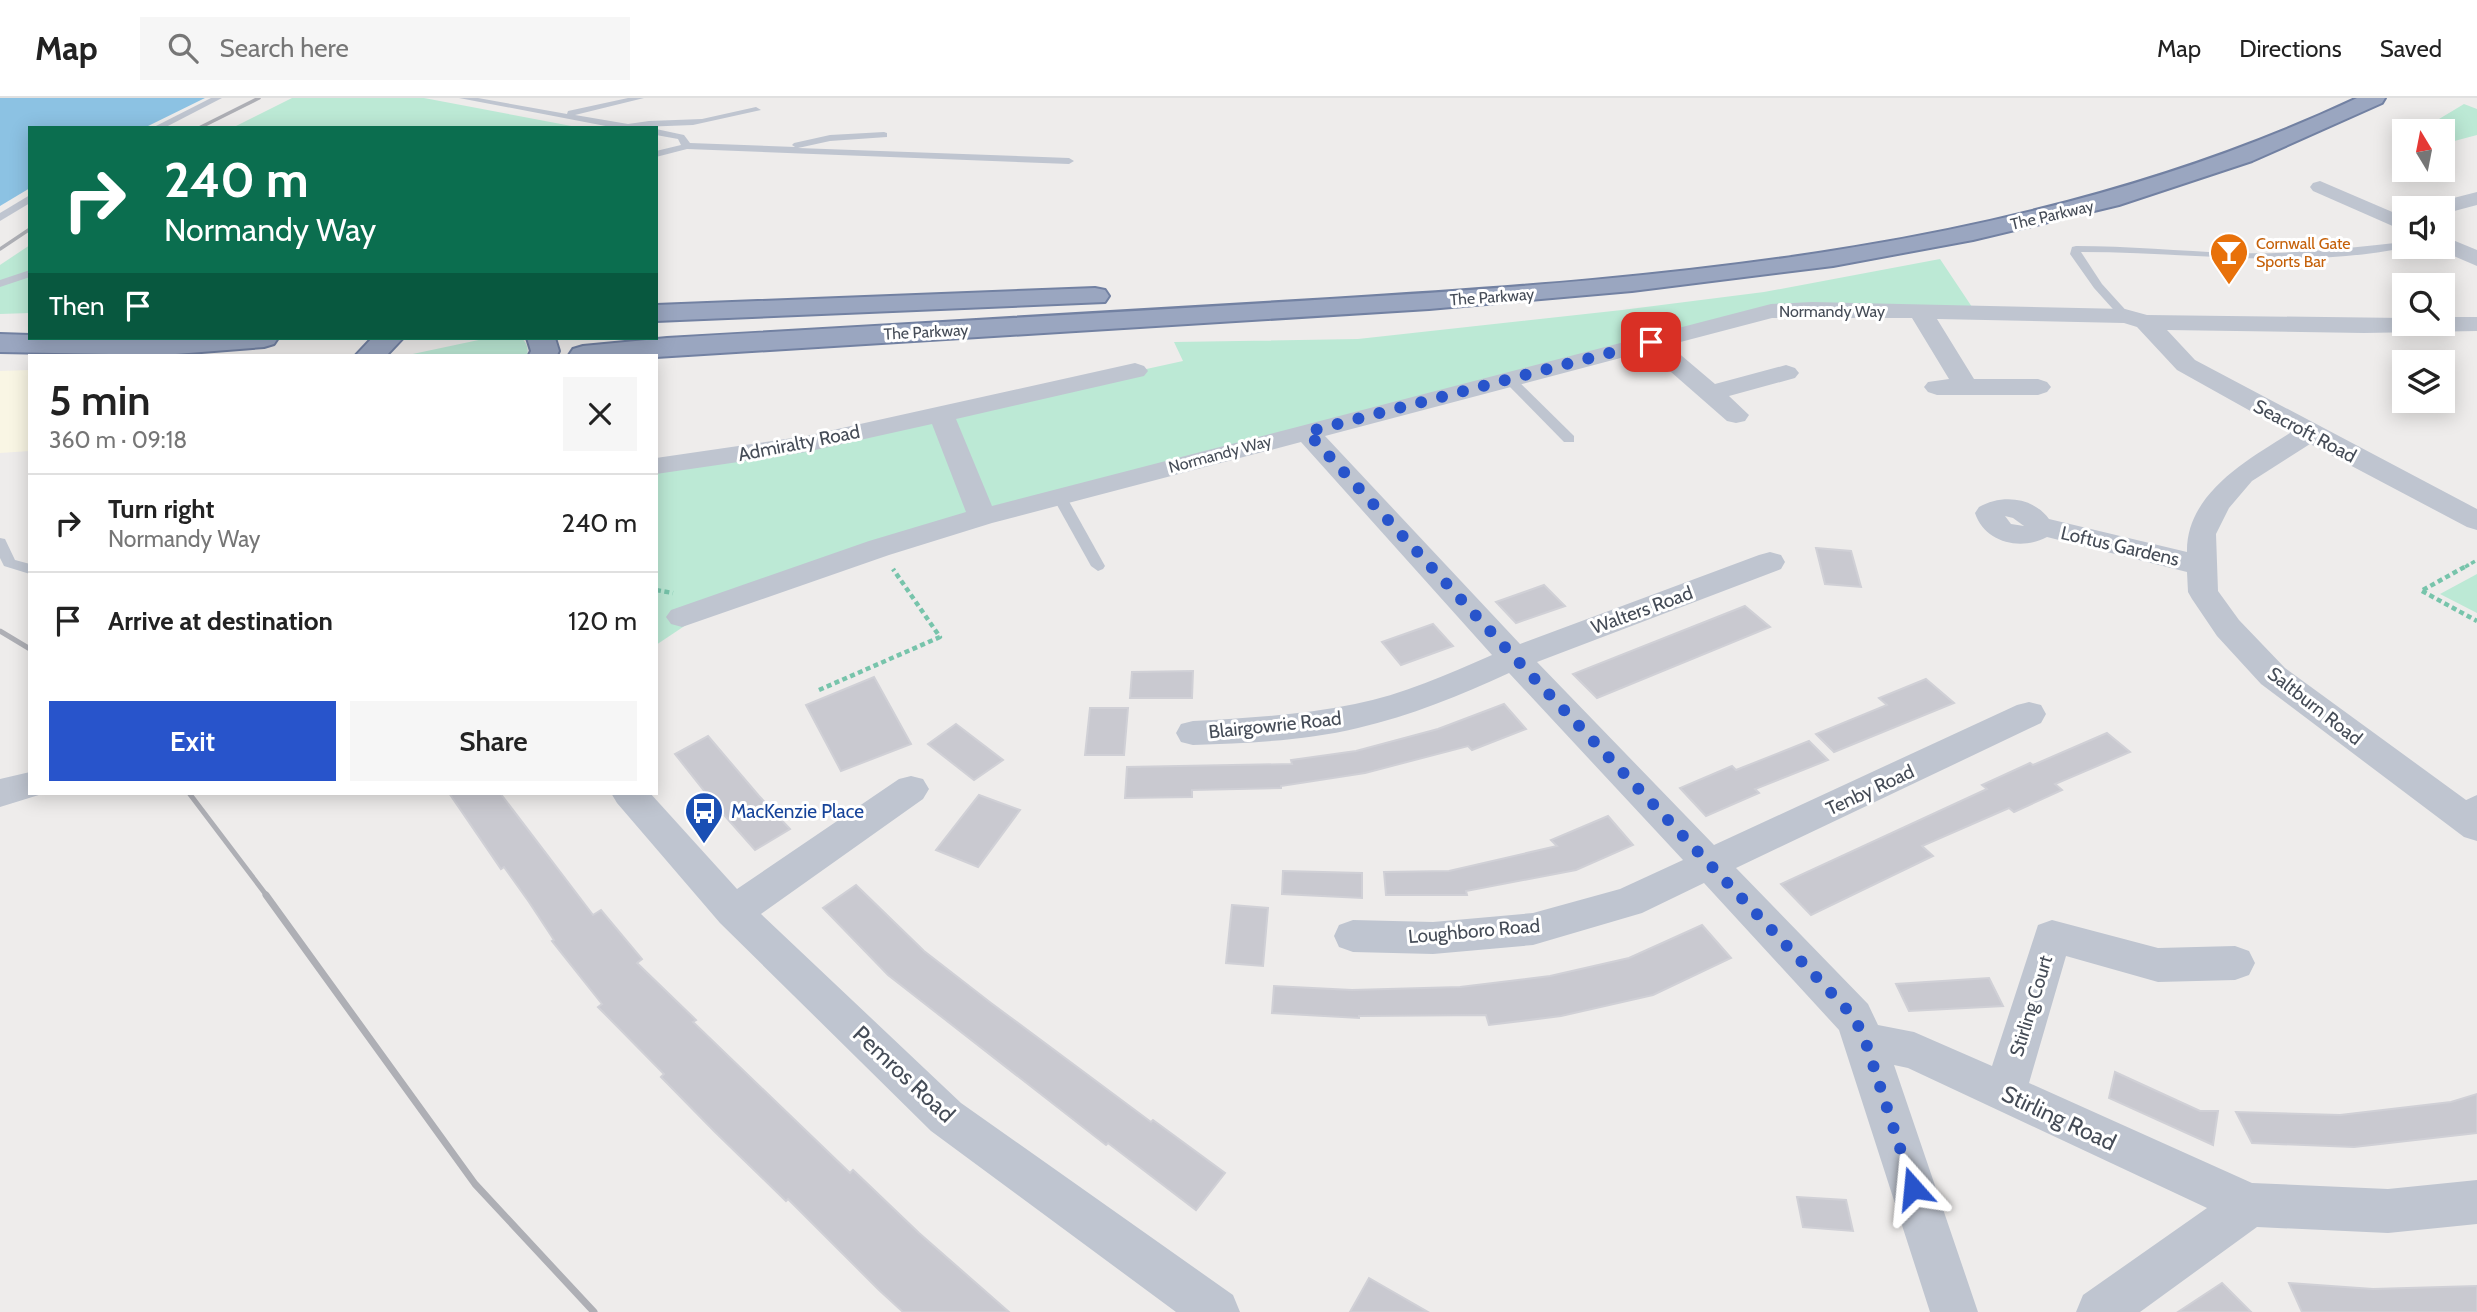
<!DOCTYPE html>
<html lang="en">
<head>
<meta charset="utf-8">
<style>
	:root { --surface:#fff; --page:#f6f6f6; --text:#222; --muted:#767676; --line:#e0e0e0; --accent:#2854cb }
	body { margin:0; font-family:Cabin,sans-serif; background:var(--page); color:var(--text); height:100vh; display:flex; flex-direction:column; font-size:26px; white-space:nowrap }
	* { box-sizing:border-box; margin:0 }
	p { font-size:23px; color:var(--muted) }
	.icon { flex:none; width:38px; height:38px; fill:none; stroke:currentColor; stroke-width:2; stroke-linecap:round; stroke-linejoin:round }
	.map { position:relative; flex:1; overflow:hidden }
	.details { position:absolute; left:28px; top:256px; width:630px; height:441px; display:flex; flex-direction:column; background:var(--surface); border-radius:0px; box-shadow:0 4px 18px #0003 }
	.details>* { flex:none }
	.top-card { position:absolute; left:28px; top:28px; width:630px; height:214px; border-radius:0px; box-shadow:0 4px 18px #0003; background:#0b6e4f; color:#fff; overflow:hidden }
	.needle { width:46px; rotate:350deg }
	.fabs { position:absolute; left:2392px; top:21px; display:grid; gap:14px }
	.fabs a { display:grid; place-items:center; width:63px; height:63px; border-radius:0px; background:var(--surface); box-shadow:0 4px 18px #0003; font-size:35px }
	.pin { position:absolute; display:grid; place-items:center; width:60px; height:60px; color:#fff; margin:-30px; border-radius:14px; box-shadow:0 4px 10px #0006 }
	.me { position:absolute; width:77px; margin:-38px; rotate:342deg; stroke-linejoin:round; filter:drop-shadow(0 0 5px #0008) }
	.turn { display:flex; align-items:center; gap:24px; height:147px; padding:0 21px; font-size:32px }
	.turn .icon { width:91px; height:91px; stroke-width:2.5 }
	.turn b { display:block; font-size:49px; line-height:60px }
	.then { display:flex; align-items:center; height:66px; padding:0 21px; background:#0003; gap:14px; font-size:26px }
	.round { display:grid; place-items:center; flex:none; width:74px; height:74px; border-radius:0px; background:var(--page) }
	.overview { display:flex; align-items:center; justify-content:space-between; height:119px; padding:0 21px }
	h1 { font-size:42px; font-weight:600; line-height:52px }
	.cta { display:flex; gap:14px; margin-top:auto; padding:14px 21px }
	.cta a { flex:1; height:80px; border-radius:0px; background:var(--accent); color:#fff; font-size:28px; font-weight:600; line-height:80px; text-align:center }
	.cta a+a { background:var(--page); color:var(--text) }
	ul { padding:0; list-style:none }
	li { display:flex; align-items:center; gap:21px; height:98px; padding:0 21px; border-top:2px solid var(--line) }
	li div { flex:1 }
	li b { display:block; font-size:26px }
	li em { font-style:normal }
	header { display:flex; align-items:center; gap:42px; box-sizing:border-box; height:98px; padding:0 35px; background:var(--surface); border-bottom:2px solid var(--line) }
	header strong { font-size:33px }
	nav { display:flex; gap:38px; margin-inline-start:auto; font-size:24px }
	.search { width:490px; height:63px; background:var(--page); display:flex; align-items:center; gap:18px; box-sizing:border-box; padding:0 24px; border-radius:0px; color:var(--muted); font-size:26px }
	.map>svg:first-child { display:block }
	.commercial { fill:#f9f6e4 }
	.green { fill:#bce9d5 }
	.water { fill:#8cc2e3 }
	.building { fill:#c9c9d0; stroke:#d0d0d6; stroke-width:2 }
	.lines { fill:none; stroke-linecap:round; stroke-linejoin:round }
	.trunk-casing { stroke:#7281a2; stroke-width:4 }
	.path-far1 { stroke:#77c4ab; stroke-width:3.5; stroke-dasharray:4.5 2.5; stroke-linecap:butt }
	.path { stroke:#77c4ab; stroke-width:4.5; stroke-dasharray:5 3.5; stroke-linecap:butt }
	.service { fill:#bfc5d0; fill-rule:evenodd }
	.minor { fill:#bfc5d0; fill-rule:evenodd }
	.trunk { fill:#9aa6c0; fill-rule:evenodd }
	.rail-far2 { stroke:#aeafb5; stroke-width:3.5 }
	.rail-far1 { stroke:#aeafb5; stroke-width:5 }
	.rail { stroke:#aeafb5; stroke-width:7 }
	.route { stroke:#2854cb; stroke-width:12; stroke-dasharray:0 21.6 }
	.labels { text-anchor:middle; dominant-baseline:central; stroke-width:6; stroke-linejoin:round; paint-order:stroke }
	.far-street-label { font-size:16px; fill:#454c57; stroke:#fff }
	.far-food-label { font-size:16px; fill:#c56008; stroke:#fff; text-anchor:start }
	.street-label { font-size:19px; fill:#454c57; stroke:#fff }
	.transit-label { font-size:19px; fill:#164399; stroke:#fff; text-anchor:start }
	.near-street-label { font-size:23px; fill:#454c57; stroke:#fff }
</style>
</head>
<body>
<header>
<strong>Map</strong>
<div class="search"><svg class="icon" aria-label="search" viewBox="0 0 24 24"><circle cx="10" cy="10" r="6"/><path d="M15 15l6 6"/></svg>Search here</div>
<nav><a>Map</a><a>Directions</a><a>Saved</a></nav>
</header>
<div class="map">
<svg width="2477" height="1214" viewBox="0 0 2477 1214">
	<rect width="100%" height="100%" fill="#eeeceb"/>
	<polygon class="commercial" points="30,272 30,353 0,355 0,273"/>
	<g class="green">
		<polygon points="292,0 424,0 582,30 232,30"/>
		<polygon points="2464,6 2477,11 2477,37 2443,46 2443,33 2419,33"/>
		<polygon points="30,147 30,215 0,216 0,167"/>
		<polygon points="1940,161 1976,215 1771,213 982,419 701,517 656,547 656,367 941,316 1183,263 1174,244 1358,241 1622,212 1764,194"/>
		<path d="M488 240H521C526 243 529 251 527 257H408Z"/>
		<polygon points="2477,476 2477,515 2440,496"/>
	</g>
	<polygon class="water" points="0,0 205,0 144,30 30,30 30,90 0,108"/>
	<g class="building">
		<polygon points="1816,450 1851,453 1861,489 1825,486"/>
		<polygon points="1544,487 1565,508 1516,525 1496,504"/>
		<polygon points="1745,508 1770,529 1597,600 1573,576"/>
		<polygon points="1433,526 1453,548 1401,567 1382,544"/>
		<polygon points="1193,573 1192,600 1130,600 1132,574"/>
		<polygon points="874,579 911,646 841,673 806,607"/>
		<polygon points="1926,581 1954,605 1834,654 1816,636 1887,607 1879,600"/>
		<polygon points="1504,606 1526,631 1472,652 1468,648 1365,675 1281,688 1281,690 1192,692 1192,699 1125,700 1127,669 1292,666 1291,662 1356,653 1438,631"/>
		<polygon points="1090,610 1128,610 1124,657 1085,657"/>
		<polygon points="956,626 1003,662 974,682 928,646"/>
		<polygon points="2107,635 2130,654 2055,686 2062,692 2014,714 2009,710 1922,748 1933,758 1811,817 1781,786 1987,691 1982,687 2030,665 2033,667"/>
		<polygon points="708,638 759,698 790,731 755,752 717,709 675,656"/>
		<polygon points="1809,643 1828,662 1755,691 1759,695 1706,718 1680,690 1732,668 1736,672"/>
		<polygon points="449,695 500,695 593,817 601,812 642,861 637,865 696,922 693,924 850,1075 853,1072 919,1135 1009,1214 903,1214 879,1192 788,1101 786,1103 715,1034 661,979 664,976 598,909 602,906 552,843 554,842 529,804 504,769 501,771"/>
		<polygon points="979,697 1020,712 978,769 936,752"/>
		<polygon points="1608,718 1633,747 1576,772 1466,793 1467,797 1386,797 1384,774 1449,773 1557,748 1551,742"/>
		<polygon points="1283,773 1362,775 1362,800 1282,796"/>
		<polygon points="856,787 924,853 991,905 1151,1024 1153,1022 1225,1075 1196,1112 1108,1045 1106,1047 888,877 823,810"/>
		<polygon points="1232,807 1268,810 1263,868 1226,865"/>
		<polygon points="1702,827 1731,860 1653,897 1561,918 1489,927 1486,917 1359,918 1359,920 1272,915 1274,888 1352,892 1460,889 1550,878 1629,860"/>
		<polygon points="1989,880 2003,908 1909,913 1896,886"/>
		<polygon points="2115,974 2200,1013 2218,1013 2213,1047 2109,1000"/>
		<polygon points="2477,996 2477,1035 2354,1049 2252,1045 2236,1014 2340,1017 2451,1004"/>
		<polygon points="1797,1099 1846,1102 1853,1133 1803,1129"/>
		<polygon points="1369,1180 1428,1214 1350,1214"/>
		<polygon points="2222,1185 2251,1214 2178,1214"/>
		<polygon points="2289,1185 2373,1191 2477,1188 2477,1214 2302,1214"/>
	</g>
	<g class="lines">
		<defs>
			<g id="trunk">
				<path d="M2357 0H2385L2382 5 2252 63 2119 107 1973 142 1833 168 1632 193 1429 211 656 259 569 257 573 251 583 248 667 240C888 227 1109 215 1330 201 1679 180 2037 151 2357 0Z"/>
				<polygon points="1095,190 1105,192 1109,198 1105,204 656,223 656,207"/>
				<polygon points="0,236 30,237 30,240 278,240 274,246 264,249 163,257 0,254"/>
				<polygon points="372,240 403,240 387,257 356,257"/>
				<polygon points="527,240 555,240 559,253 557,257 529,257 531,253"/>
			</g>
		</defs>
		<use href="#trunk" class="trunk-casing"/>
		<polyline class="path-far1" points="2465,469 2477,462"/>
		<g class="path">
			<polyline points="656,492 673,495"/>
			<polyline points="2423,492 2468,467"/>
			<polyline points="2422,493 2477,523"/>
			<polyline points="819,592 940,539 893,471"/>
		</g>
		<g class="service">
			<polygon points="211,0 222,0 164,30 152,30"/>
			<polygon points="459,0 478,0 567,16 568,13 628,0 644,0 575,17 628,26 649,23 702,21 756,9 761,12 693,27 616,30"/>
			<polygon points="656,31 684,37 690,45 795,49 792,47 794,45 830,37 884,34 887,35 887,39 830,43 798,50 1069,60 1074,63 1069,66 687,51 656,59 656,53 681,47 678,41 656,37"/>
			<polygon points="30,97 30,105 0,123 0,115"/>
			<path d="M2404 144V149H2408C2300 172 2190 154 2081 154L2102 186 2131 218 2125 221 2121 220 2094 190 2070 156 2072 149 2076 148C2128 148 2180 153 2232 155 2290 157 2347 150 2404 144Z"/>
			<polygon points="30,172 30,179 0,189 0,182"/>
			<polygon points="1509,277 1513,278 1574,338 1574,344 1564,344 1505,284 1505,278"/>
			<polygon points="1059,394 1066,398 1105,468 1103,471 1098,473 1091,468 1052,398"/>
			<polygon points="0,440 5,441 15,462 30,466 30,476 4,468 0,460"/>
			<polygon points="2477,697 2477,711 2457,721 2451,719 2449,714 2451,709"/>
		</g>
		<g class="minor">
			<polygon points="2320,83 2404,119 2404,133 2313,93 2310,89 2313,85"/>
			<polygon points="2477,94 2477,107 2443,116 2443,110 2431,110 2434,105"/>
			<polygon points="2443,138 2477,152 2477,168 2435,150 2443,149"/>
			<path d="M1812 204 2125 211 2147 217 2404 220V226H2443V219H2477V233L2364 235 2167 232 2195 262 2477 411V432L2467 429 2310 346 2252 383 2229 410 2216 436 2218 493 2239 522 2285 570 2477 710V743L2464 739 2261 586 2217 538 2192 501 2188 494 2187 474 2047 439C2021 453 1985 445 1975 415L1979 409C2002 396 2033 399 2049 421L2187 454C2186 396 2247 362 2290 335L2177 272 2137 229 2124 225 1937 221 1974 281H2038L2047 284 2051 289 2047 294 2038 297H1937L1928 294 1924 289 1928 284 1949 281 1912 220H1772L1669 247 1715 286 1786 267 1795 270 1799 275 1795 280 1729 298 1749 317 1745 323 1736 325 1727 323 1647 253 1325 338 1520 546 1759 457 1770 454 1781 457 1785 464 1781 471 1537 564 1714 747 2017 607 2029 604 2041 607 2046 616 2041 625 1736 770 1868 906 1878 927 1914 934 1992 968 2038 827 2052 822 2158 850 2235 848 2249 853 2255 865 2249 877 2235 882 2158 884 2066 858 2029 985 2252 1085 2388 1091 2477 1082V1126L2388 1135 2257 1129 2140 1214H2076L2083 1197 2207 1110 1908 970 1894 967 1978 1214H1930L1839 932 1704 785 1642 815 1533 847 1433 856 1353 854 1339 849 1334 838 1339 827 1353 822 1433 824 1533 815 1620 791 1683 762 1509 575C1461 597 1410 618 1358 630 1304 643 1248 645 1193 647L1181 644 1176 635 1181 626 1193 623C1248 620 1301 617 1355 606 1402 597 1448 576 1492 557L1301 344 992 425 889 457 682 529 671 526 666 519 671 512 869 443 966 414 932 326 806 354 656 376V360L806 338 1135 265 1144 268 1148 273 1144 278 956 321 992 408 1771 206ZM2005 418 2013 420 2024 428 2011 426Z"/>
			<polygon points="30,674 30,695 42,696 0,709 0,681"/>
			<polygon points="911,678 923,681 929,691 923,701 761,816 961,1005 1233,1197 1240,1214 1176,1214 931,1033 720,825 617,705 611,695 650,695 737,791 899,681"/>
		</g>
		<use href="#trunk" class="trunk"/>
		<g class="rail-far2">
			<polyline points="199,30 259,0"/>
			<polyline points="0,151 30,131"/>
		</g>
		<g class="rail-far1">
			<polyline points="0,533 30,551"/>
			<polyline points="189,695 267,798"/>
		</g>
		<polyline class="rail" points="266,797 475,1086 594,1214"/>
	</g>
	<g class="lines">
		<polyline class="route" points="1651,244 1307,334 1514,559 1854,919 1865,942 1913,1090"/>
	</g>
	<defs>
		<symbol id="bar-pin" viewBox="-11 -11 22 30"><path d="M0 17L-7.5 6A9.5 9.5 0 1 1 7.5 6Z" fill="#e8710a" stroke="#fff"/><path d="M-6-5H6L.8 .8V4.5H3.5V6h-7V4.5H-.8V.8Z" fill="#fff"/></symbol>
		<symbol id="bus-pin" viewBox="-11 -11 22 30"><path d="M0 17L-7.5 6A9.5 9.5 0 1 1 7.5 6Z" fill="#1a4fb4" stroke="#fff"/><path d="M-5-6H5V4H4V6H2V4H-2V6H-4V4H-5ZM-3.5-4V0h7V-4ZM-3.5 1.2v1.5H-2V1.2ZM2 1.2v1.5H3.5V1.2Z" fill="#fff"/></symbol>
	</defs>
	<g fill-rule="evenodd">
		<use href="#bar-pin" x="2207" y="132" width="44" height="60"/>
		<use href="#bus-pin" x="682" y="691" width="44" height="60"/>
	</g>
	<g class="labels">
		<g class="far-street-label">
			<text transform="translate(2052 117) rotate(-13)">The Parkway</text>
			<text transform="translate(1492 199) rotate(-4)">The Parkway</text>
			<text x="1832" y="213">Normandy Way</text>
			<text transform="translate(926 234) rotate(-3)">The Parkway</text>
			<text transform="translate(1220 356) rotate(-15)">Normandy Way</text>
		</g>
		<g class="far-food-label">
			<text x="2256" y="145">Cornwall Gate<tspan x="2256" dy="18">Sports Bar</tspan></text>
		</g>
		<g class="street-label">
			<text transform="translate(2305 333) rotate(28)">Seacroft Road</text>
			<text transform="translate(799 345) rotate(-11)">Admiralty Road</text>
			<text transform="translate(2120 448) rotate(13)">Loftus Gardens</text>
			<text transform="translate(1642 512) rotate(-20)">Walters Road</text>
			<text transform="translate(2315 608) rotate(38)">Saltburn Road</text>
			<text transform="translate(1275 627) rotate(-6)">Blairgowrie Road</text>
			<text transform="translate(1870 692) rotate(-25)">Tenby Road</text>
			<text transform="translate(1474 833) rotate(-5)">Loughboro Road</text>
			<text transform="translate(2031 908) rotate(-73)">Stirling Court</text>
		</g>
		<g class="transit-label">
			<text x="731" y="713">MacKenzie Place</text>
		</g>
		<g class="near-street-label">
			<text transform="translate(904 976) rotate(43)">Pemros Road</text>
			<text transform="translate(2059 1020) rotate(25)">Stirling Road</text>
		</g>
	</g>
</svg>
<div class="fabs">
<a><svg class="needle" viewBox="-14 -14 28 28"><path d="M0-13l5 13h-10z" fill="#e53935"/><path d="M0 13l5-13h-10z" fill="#767676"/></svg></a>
<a><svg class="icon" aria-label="sound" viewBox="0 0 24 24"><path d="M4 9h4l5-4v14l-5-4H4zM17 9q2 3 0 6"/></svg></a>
<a><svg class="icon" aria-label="search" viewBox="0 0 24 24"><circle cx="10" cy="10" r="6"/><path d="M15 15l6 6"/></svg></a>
<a><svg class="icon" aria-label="layers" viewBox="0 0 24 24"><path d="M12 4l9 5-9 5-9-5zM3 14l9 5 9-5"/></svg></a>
</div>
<div class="pin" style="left:1651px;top:244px;background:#d93025"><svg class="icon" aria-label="arrive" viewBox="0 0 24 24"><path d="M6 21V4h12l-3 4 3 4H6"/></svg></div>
<svg class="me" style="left:1913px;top:1090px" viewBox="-20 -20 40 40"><path d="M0-17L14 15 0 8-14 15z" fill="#2854cb" stroke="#fff" stroke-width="4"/></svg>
<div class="top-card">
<div class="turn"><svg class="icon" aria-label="right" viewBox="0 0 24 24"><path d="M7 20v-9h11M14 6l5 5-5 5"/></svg><div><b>240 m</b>Normandy Way</div></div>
<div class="then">Then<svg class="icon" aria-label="arrive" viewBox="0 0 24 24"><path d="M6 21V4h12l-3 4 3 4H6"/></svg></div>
</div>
<section class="details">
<div class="overview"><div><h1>5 min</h1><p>360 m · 09:18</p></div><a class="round"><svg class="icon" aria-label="close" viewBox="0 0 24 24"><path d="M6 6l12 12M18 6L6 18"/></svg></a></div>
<ul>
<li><svg class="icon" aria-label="right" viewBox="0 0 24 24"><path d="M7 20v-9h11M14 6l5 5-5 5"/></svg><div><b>Turn right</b><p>Normandy Way</p></div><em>240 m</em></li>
<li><svg class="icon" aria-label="arrive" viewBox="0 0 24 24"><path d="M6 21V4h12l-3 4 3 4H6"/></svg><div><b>Arrive at destination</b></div><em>120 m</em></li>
</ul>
<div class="cta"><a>Exit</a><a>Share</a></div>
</section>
</div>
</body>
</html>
